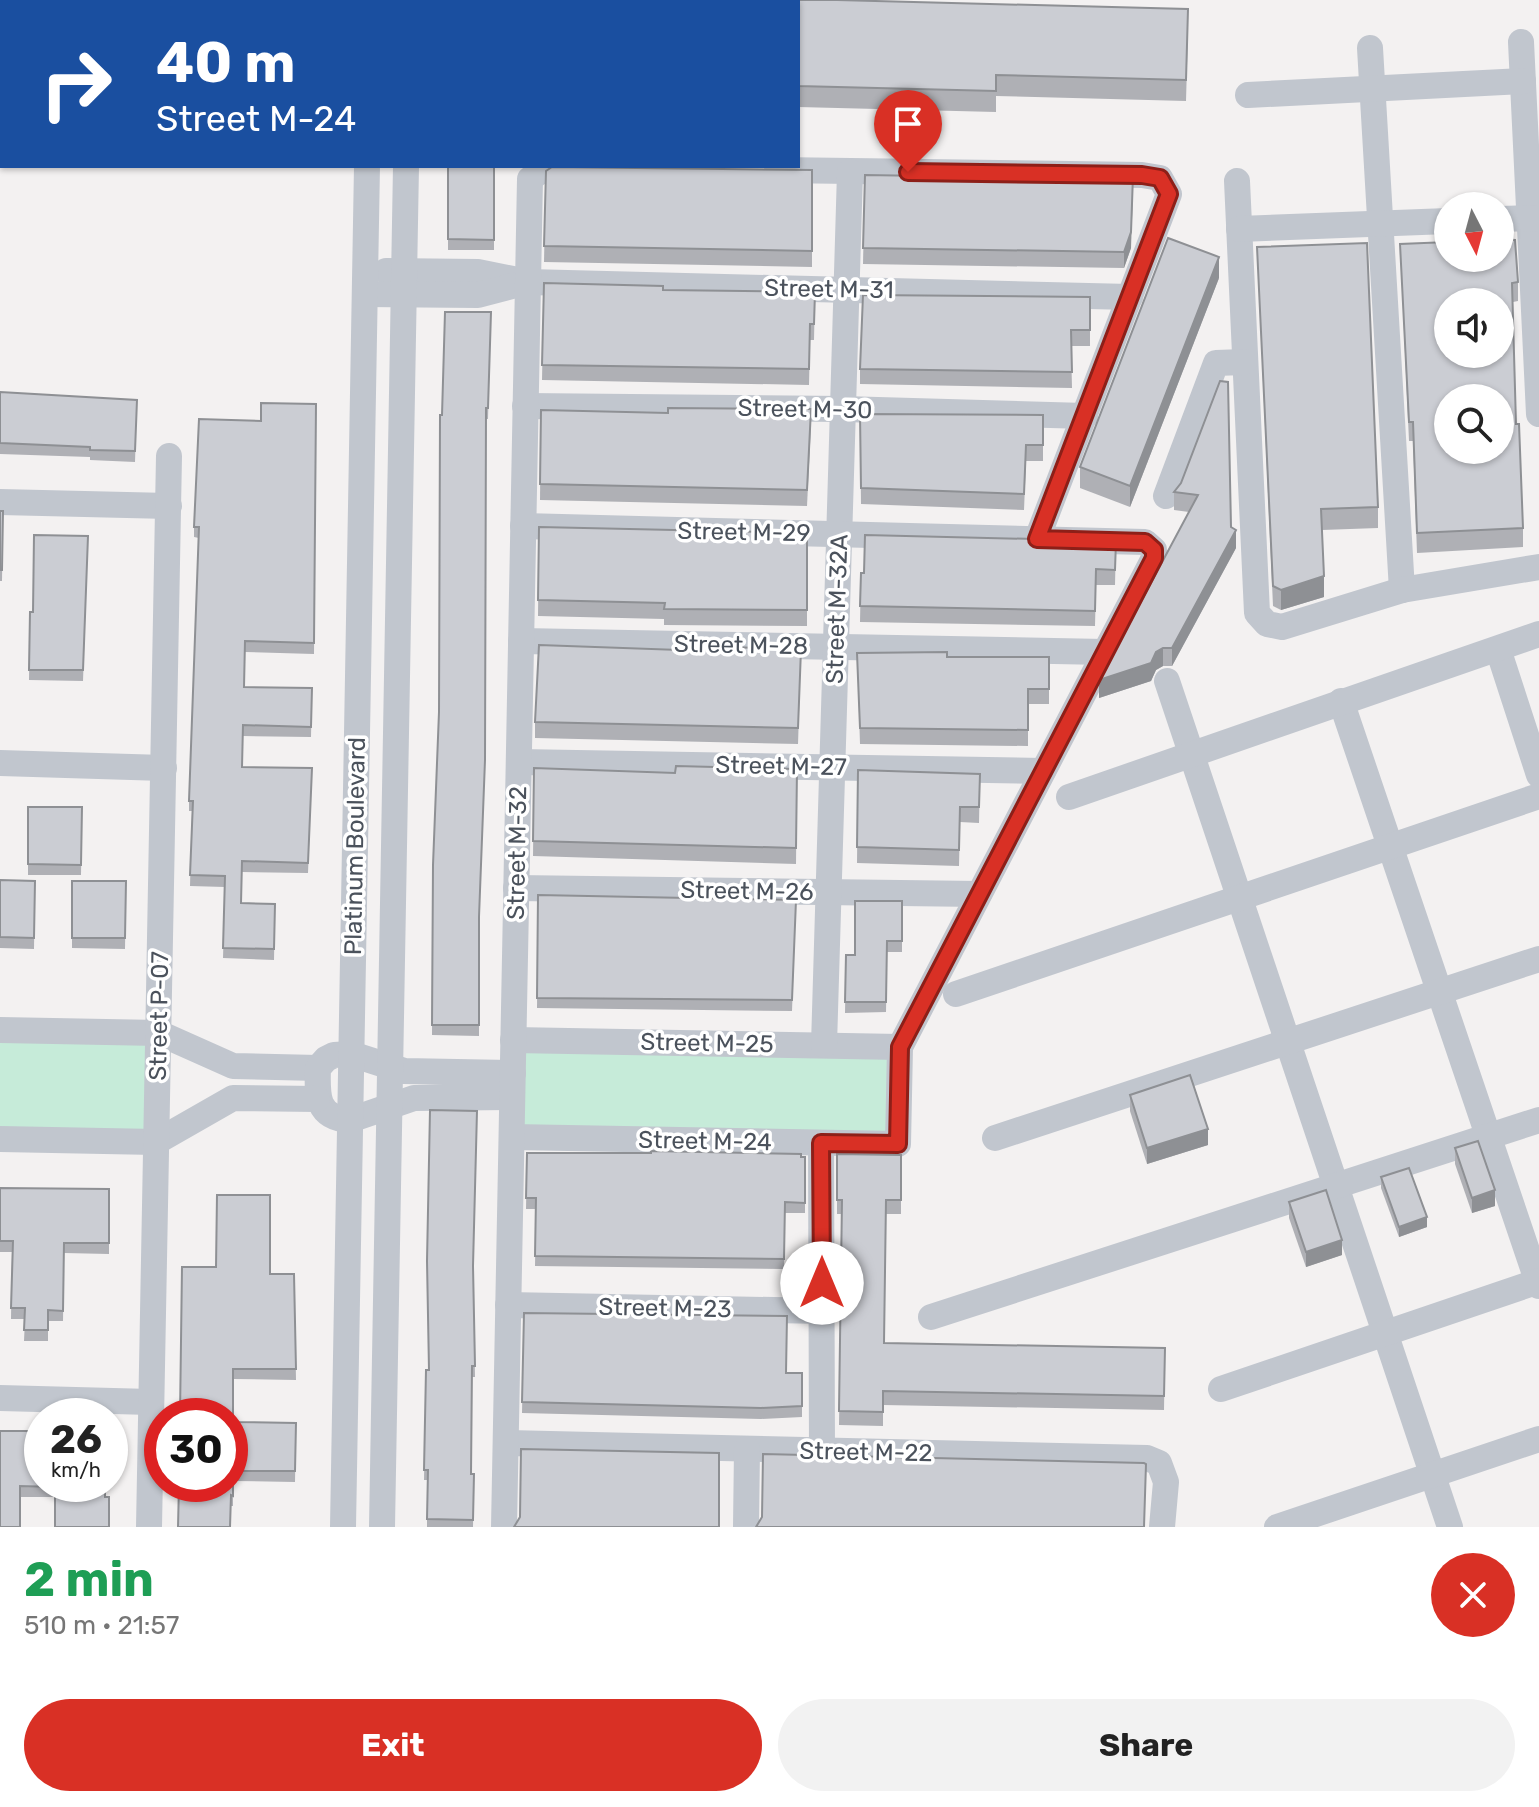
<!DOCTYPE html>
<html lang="en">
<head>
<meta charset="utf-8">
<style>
	:root { --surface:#fff; --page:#f2f2f2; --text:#222; --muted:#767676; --accent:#d93025 }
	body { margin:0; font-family:Rubik,sans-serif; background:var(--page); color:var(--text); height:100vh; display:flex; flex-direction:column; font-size:30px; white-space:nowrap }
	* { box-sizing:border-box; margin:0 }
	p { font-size:26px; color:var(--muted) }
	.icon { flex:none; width:44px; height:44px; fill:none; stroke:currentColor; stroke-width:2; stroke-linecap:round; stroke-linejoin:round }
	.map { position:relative; height:1527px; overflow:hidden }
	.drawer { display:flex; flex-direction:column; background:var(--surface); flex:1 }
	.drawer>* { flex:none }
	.banner { position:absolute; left:0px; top:0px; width:800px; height:168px; box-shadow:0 2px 6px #0004; background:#1a4fa0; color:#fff; overflow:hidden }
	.needle { width:52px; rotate:174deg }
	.controls { position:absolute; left:1434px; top:192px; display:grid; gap:16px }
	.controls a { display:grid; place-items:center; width:80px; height:80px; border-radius:50%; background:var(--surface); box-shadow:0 2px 6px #0004; font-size:40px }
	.speed { position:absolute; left:24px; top:1398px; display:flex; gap:16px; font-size:40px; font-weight:700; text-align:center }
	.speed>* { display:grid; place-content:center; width:104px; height:104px; border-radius:50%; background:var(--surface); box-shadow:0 2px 6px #0004; line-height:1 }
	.speed small { font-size:20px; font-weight:400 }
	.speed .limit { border:12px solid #d22; background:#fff; color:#111 }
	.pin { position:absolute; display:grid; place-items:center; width:68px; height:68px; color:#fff; margin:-82px -34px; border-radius:50% 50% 50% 0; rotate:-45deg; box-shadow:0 0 8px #0007 }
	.pin .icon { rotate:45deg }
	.me { position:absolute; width:88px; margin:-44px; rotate:0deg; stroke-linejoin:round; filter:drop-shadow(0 0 6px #0008) }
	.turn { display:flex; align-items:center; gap:28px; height:168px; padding:0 24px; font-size:36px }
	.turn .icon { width:104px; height:104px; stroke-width:2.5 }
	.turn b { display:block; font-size:56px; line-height:68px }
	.round { display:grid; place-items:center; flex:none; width:84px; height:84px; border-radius:42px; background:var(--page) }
	.overview { display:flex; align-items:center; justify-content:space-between; height:136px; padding:0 24px }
	h1 { font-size:48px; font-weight:700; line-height:60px; color:#1e9e55 }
	.action { display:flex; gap:16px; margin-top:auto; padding:16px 24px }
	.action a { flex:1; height:92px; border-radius:48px; background:var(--accent); color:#fff; font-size:32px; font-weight:700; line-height:92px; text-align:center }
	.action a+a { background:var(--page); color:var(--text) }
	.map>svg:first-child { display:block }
	.green { fill:#c6ebd9 }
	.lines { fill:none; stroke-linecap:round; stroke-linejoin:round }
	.minor { stroke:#c1c6ce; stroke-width:26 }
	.wall { fill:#afb0b5 }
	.shaded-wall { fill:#8e9094 }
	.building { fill:#cbcdd3; stroke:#8e9094; stroke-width:2; fill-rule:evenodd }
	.route-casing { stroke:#8d1f18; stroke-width:20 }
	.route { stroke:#d93025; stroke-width:14 }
	.labels { text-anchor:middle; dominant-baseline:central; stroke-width:7; stroke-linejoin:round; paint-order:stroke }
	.street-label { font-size:24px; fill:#4b525c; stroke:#fff }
</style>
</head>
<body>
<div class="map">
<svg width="1539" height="1527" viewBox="0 0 1539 1527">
	<rect width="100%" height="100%" fill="#f3f1f1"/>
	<g class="green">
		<polygon points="0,1030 159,1033 156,1142 0,1139"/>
		<polygon points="513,1040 900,1047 898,1144 512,1137"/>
	</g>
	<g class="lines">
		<g class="minor">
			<polyline points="371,2 371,0"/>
			<polyline points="413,2 415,0"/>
			<polyline points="1521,42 1539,414"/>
			<polyline points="1370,48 1402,590"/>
			<polyline points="1248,95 1523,81"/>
			<polyline points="777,170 1142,175 1160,178 1169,194 1037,539"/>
			<polyline points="1237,181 1257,613 1267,624 1282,627 1402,590 1539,567"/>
			<polyline points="1500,219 1539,218"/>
			<polyline points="1239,229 1448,221"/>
			<polyline points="386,271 478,272 528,282 1130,297"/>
			<polyline points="365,294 478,295 520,284"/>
			<polyline points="525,406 843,409 1085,416"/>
			<polyline points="1166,496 1216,363 1244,362"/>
			<polyline points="0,502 169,506"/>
			<polyline points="521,641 1105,652"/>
			<polyline points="1498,649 1539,775"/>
			<polyline points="1167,681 1450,1527"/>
			<polyline points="1341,701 1539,1286"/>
			<polyline points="519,762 1043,771"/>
			<polyline points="0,763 164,768"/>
			<polyline points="1069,797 1539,634"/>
			<polyline points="516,888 979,894"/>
			<polyline points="956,994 1539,796"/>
			<polyline points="0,1030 159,1033 233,1066 318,1068"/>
			<polyline points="513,1040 900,1047"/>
			<polyline points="824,1045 850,172"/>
			<path d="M512 1097 414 1098 350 1120C316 1118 317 1095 318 1068L326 1059 334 1055 351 1054 404 1071 513 1073"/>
			<polyline points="512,1137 898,1144 900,1047 1154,558 1154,550 1145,542 523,526"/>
			<polyline points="995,1138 1539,959"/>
			<polyline points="0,1139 156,1142 233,1098 317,1099"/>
			<polyline points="821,1143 822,1451"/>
			<polyline points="508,1305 822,1311"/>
			<polyline points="931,1317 1539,1120"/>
			<polyline points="1221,1389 1539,1281"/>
			<polyline points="0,1398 151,1402"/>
			<polyline points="506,1443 1147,1458 1159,1463 1166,1482 1162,1527"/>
			<polyline points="149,1527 169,456"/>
			<polyline points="343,1527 367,166"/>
			<polyline points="382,1527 406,166"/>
			<polyline points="504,1527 530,179 547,166 642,168"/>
			<polyline points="746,1527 747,1449"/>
			<polyline points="1277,1527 1539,1439"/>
		</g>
	</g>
	<g class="wall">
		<polygon points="0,0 2,2 2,90 0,90"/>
		<polygon points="798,2 1188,30 1186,101 996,96 996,112 798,107"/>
		<rect x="448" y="166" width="46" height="84"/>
		<polygon points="812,170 812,267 544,262 546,171"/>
		<polygon points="865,175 1131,248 1124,268 863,264"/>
		<polygon points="1400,244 1518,282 1518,301 1513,302 1516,424 1523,528 1523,547 1417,553 1413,441 1409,441"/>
		<polygon points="1257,247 1378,507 1378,528 1322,530 1324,597 1281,610 1273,606"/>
		<polygon points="1219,278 1130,507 1080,488 1080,467"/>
		<polygon points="544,283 663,290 815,292 814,340 810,340 809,385 542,380"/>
		<polygon points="1090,297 1090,346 1071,346 1072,388 860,384 860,369"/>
		<polygon points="491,312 488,419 486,419 479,928 479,1036 432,1035 433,865 439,712 442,415"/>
		<polygon points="1220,381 1231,527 1236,548 1172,666 1163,666 1156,670 1151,681 1099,698 1189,512 1174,510 1174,492 1181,483"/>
		<polygon points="0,392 137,400 135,462 90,460 90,457 0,454"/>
		<polygon points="316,404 314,654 245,652 244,687 312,688 311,737 243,736 242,767 312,768 308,873 242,872 241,903 275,904 274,960 223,958 225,887 190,886 192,811 189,811 189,801 199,538 194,537 194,527 261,421"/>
		<polygon points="541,410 811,425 807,506 540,500"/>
		<polygon points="860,414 1043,415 1043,461 1026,461 1024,510 861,504"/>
		<polygon points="0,511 3,511 2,581 0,581"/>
		<polygon points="539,527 807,533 807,626 664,625 664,619 538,616"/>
		<polygon points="88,536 83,681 29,680 30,612 33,612"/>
		<polygon points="1116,541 1115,585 1096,585 1095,626 860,622 861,573"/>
		<polygon points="801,649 798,744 535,738 535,722 679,650"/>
		<polygon points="857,653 947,657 1049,657 1049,704 1028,704 1028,746 860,744"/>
		<polygon points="534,768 675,773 797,769 796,864 533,856"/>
		<polygon points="858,770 980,774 979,823 960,822 959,866 857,863"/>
		<polygon points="28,807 82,807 81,875 28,875"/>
		<polygon points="0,880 35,881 34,949 0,948"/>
		<polygon points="72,881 126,881 125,949 72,948"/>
		<polygon points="538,895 796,900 792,1011 537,1008"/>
		<polygon points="902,901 902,952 887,952 886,1012 845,1013 846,955 855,955"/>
		<polygon points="1130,1095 1208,1145 1147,1164 1130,1111"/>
		<polygon points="1455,1148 1495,1206 1472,1213 1455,1164"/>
		<polygon points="527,1153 805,1157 805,1213 785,1213 784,1269 535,1266 536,1209 526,1209"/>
		<polygon points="837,1154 901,1155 901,1214 886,1214 884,1343 1165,1348 1164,1410 883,1405 883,1426 839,1425 842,1214 837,1214"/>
		<polygon points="1381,1177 1427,1227 1399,1237 1381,1188"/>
		<polygon points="0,1188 109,1189 109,1254 64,1253 63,1321 48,1321 48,1341 24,1341 25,1319 11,1319 12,1252 0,1252"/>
		<polygon points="1289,1202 1342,1255 1306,1267 1289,1218"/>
		<polygon points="182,1267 270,1274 294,1274 296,1380 233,1379 233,1422 296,1423 295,1482 233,1481 233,1506 231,1506"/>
		<polygon points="473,1272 475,1377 472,1377 471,1474 474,1474 473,1527 427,1527 427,1480 424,1480 426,1370 429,1370"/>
		<polygon points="524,1313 786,1373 802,1373 802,1417 761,1419 522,1413"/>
		<polygon points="0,1431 105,1484 55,1497 20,1497"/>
	</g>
	<g class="shaded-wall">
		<polygon points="1133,191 1131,248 1124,268 1124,252"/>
		<polygon points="1219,257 1219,278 1130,507 1130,486"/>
		<polygon points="1236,530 1236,548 1172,666 1172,648"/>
		<polygon points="1324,576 1324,597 1281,610 1281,590"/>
		<polygon points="1163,648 1163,666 1156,670 1151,681 1099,698 1099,680"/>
		<polygon points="1208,1129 1208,1145 1147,1164 1147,1148"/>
		<polygon points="1495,1190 1495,1206 1472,1213 1472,1198"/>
		<polygon points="1427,1217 1427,1227 1399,1237 1399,1227"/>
		<polygon points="1342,1240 1342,1255 1306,1267 1306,1252"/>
	</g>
	<g class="building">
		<polygon points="0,0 306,0 306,2 2,2 2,74 0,74"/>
		<polygon points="669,0 837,0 1188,9 1186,80 996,75 996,91 798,86 798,2 669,2"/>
		<polygon points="448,166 494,166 494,240 448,239"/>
		<polygon points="552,167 812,170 812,251 544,246 546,171"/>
		<polygon points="990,174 1133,175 1131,232 1124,252 863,248 865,175 990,177"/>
		<polygon points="1168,238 1219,257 1130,486 1080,467"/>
		<path d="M1500 239 1515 240 1518 282 1512 283 1516 424H1519L1523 528 1417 533 1413 422H1409L1400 244 1448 242V258H1500ZM1448 302H1500V354H1448ZM1448 398H1500V450H1448Z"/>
		<polygon points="1367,243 1378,507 1321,509 1324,576 1281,590 1273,586 1257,247"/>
		<polygon points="544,283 663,286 663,290 815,292 814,324 810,324 809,369 542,365"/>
		<polygon points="863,295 1090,297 1090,330 1071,330 1072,372 860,369"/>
		<polygon points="445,312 491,312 488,408 486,408 485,760 479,917 479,1025 432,1025 433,865 439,712 440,415 442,415"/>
		<polygon points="1220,381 1228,382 1231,527 1236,530 1172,648 1163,648 1156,652 1151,663 1099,680 1198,495 1174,492 1181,483"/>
		<polygon points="0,392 137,400 135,451 90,450 90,447 0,443"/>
		<polygon points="261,403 316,404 314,643 245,641 244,687 312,688 311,727 243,725 242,767 312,768 308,863 242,861 241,903 275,904 274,949 223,948 225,876 190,875 193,801 189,801 199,527 194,527 199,419 261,421"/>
		<polygon points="668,408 811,409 807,490 540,484 541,410 668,413"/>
		<polygon points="860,414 1043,415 1043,445 1026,445 1024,494 861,488"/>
		<polygon points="0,511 3,511 2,570 0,570"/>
		<polygon points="539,527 807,533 807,610 664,609 665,603 538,600"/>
		<polygon points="34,535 88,536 83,670 29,670 30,612 33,612"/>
		<polygon points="865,535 1116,541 1115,570 1096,569 1095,611 860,606 861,573 864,573"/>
		<polygon points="539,645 679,650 679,646 801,649 798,728 535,722"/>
		<polygon points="947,652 947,657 1049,657 1049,689 1028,689 1028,730 860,728 857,653"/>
		<polygon points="676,766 797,769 796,848 533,841 534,768 675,773"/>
		<polygon points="858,770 980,774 979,807 960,807 959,850 857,847"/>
		<polygon points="28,807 82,807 81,865 28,864"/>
		<polygon points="0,880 35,881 34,938 0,937"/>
		<polygon points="72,881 126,881 125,938 72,938"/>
		<polygon points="538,895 796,900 792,1000 537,998"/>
		<polygon points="855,901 902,901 902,941 887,941 886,1002 845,1002 846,955 855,955"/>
		<polygon points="1190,1075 1208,1129 1147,1148 1130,1095"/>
		<polygon points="430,1110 477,1111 473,1266 475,1366 472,1366 471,1474 474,1474 473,1520 427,1519 428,1470 424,1470 426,1370 429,1370 427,1261"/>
		<polygon points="1478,1141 1495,1190 1472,1198 1455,1148"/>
		<polygon points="651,1151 801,1154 801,1157 805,1157 805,1203 785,1202 784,1259 535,1256 536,1198 526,1198 527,1153 651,1153"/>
		<polygon points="837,1154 901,1155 901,1200 886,1200 884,1343 1165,1348 1164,1396 883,1391 883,1412 839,1411 842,1200 837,1200"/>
		<polygon points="1409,1168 1427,1217 1399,1227 1381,1177"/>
		<polygon points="0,1188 109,1189 109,1243 64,1243 63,1311 48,1310 48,1330 24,1330 25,1308 11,1308 13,1241 0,1241"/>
		<polygon points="1326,1190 1342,1240 1306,1252 1289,1202"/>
		<polygon points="217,1195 270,1195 270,1274 294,1274 296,1369 233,1369 233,1422 296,1423 295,1471 233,1471 233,1496 231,1495 230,1527 178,1527 179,1484 230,1484 230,1416 180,1416 182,1267 216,1267"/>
		<polygon points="524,1313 787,1316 786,1373 802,1373 802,1406 761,1408 522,1402"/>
		<polygon points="0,1431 42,1431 42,1484 105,1484 105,1497 109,1497 109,1527 55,1527 55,1487 20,1486 20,1527 0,1527"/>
		<polygon points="521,1449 719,1453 719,1527 514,1527 520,1517"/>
		<polygon points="763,1454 1144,1463 1146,1464 1144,1527 756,1527 762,1517"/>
	</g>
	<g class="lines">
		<defs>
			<polyline id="route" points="822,1283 821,1143 898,1144 900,1047 1154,558 1154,550 1145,542 1037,539 1169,194 1160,178 1142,175 908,172"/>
		</defs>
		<use href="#route" class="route-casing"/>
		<use href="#route" class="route"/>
	</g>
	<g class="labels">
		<g class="street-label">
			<text transform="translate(829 289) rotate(1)">Street M-31</text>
			<text transform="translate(805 409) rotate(1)">Street M-30</text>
			<text transform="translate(744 532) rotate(1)">Street M-29</text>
			<text transform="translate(837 609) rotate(-88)">Street M-32A</text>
			<text transform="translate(741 645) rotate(1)">Street M-28</text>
			<text transform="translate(781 766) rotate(1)">Street M-27</text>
			<text transform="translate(355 846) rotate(-89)">Platinum Boulevard</text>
			<text transform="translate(517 853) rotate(-89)">Street M-32</text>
			<text transform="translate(747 891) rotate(1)">Street M-26</text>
			<text transform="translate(159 1016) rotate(-89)">Street P-07</text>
			<text transform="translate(707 1043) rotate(1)">Street M-25</text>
			<text transform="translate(705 1141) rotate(1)">Street M-24</text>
			<text transform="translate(665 1308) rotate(1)">Street M-23</text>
			<text transform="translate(866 1452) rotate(1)">Street M-22</text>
		</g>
	</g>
</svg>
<div class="controls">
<a><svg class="needle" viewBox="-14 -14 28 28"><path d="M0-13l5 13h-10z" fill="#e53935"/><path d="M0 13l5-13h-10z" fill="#767676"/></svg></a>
<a><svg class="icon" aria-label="sound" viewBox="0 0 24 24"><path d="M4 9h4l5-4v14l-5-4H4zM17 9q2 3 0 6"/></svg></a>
<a><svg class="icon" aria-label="search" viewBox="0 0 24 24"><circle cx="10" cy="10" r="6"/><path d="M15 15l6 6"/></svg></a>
</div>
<div class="speed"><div>26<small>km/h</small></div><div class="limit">30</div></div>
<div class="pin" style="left:908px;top:172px;background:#d93025"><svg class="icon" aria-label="arrive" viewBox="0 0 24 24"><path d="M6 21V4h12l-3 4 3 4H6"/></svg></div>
<svg class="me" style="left:822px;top:1283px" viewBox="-20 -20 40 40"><circle r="19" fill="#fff"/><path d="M0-13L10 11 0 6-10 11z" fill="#d93025"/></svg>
<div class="banner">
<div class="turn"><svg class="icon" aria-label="right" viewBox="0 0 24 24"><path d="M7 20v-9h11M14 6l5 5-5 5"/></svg><div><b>40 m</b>Street M-24</div></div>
</div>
</div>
<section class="drawer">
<div class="overview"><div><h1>2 min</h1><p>510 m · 21:57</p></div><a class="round" style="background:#d93025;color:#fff"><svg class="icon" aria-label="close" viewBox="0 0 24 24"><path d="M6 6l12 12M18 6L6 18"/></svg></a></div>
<div class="action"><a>Exit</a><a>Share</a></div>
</section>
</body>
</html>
